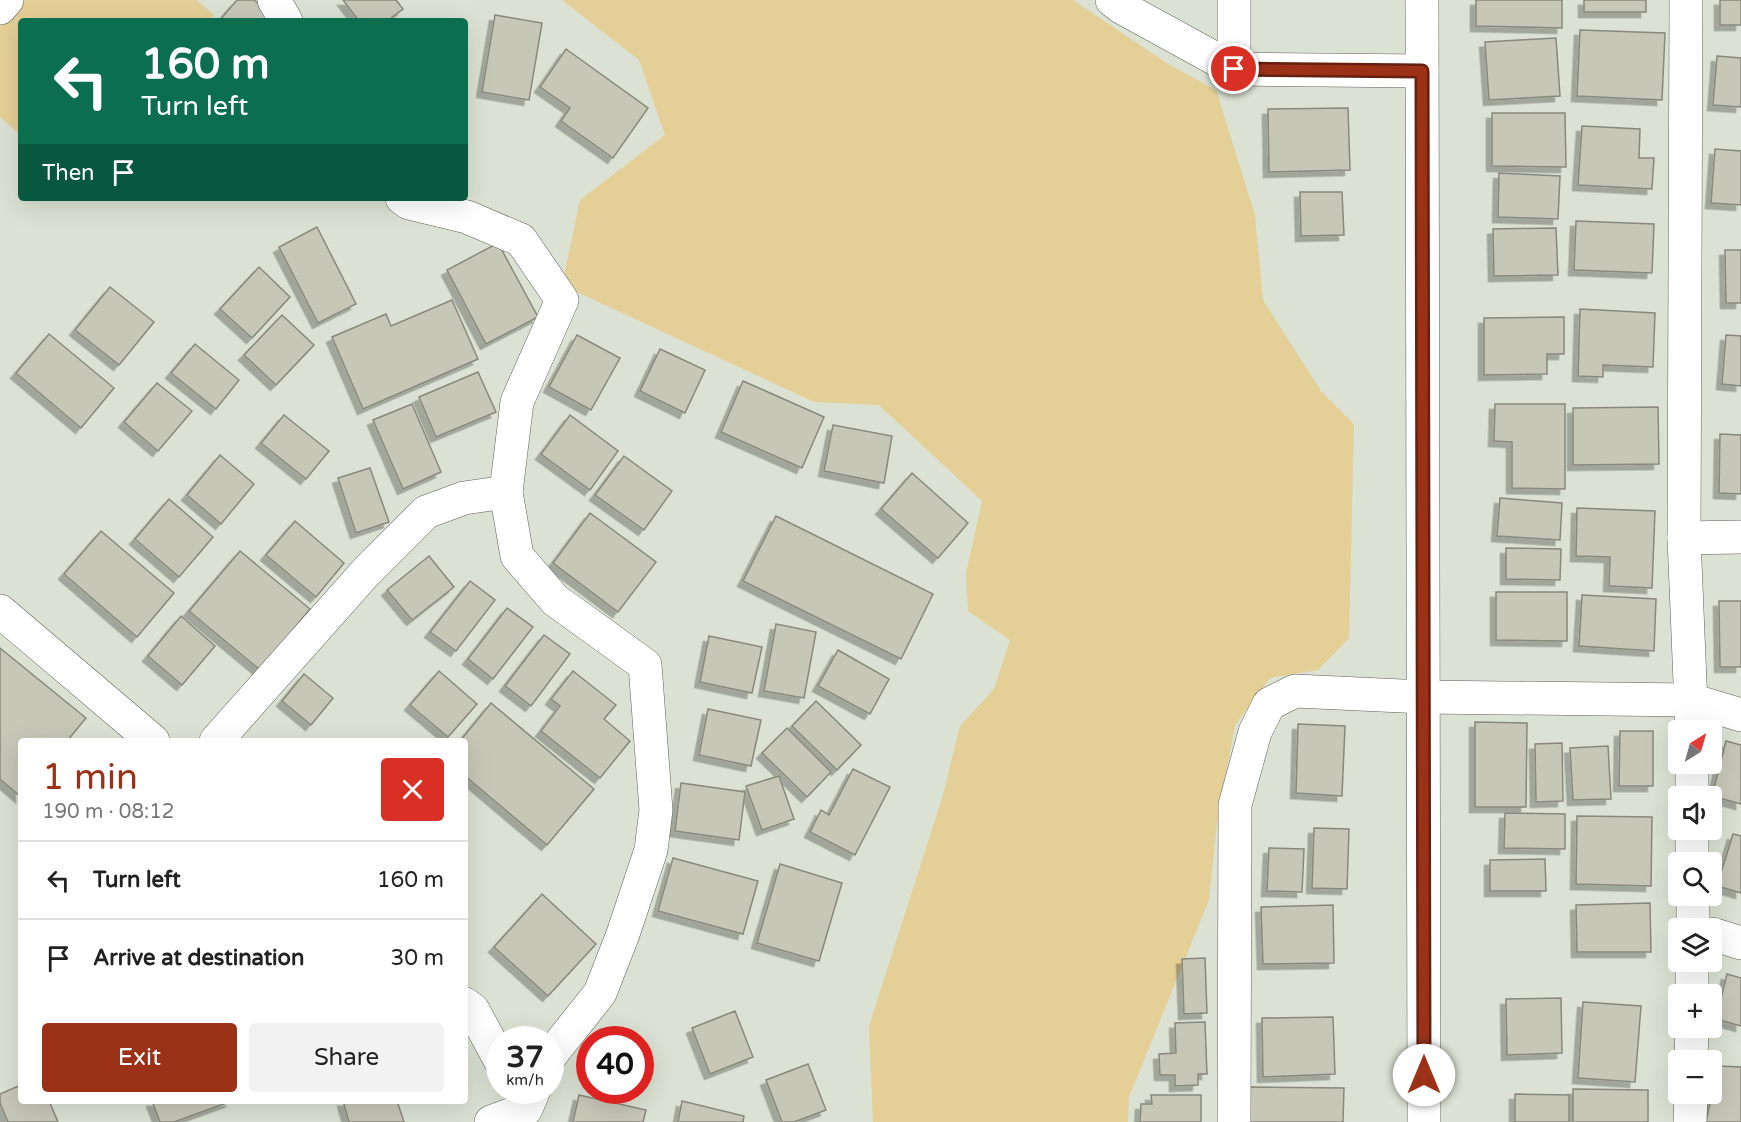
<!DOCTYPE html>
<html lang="en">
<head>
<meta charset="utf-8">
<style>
	:root { --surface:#fff; --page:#f2f2f2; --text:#222; --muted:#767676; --line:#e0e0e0; --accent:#9b3218 }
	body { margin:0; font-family:"Varela Round",sans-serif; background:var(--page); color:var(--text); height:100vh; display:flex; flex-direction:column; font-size:22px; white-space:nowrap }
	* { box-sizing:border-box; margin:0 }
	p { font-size:20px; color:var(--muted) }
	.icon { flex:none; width:33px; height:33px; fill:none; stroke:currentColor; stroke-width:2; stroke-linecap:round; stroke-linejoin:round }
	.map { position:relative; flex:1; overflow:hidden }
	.panel { position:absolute; left:18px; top:738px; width:450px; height:366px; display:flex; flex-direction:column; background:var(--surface); border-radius:6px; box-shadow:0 6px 24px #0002 }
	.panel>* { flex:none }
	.guide { position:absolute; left:18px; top:18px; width:450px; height:183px; border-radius:6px; box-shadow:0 6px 24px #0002; background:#0b6e4f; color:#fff; overflow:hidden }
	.needle { width:39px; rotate:37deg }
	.buttons { position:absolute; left:1668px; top:720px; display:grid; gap:12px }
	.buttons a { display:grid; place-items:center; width:54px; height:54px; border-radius:6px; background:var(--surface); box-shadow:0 6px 24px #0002; font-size:30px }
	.speed { position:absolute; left:486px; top:1026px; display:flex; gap:12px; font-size:30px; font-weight:700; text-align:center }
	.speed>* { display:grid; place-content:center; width:78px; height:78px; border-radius:50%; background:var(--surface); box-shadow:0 6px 24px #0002; line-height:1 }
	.speed small { font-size:15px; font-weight:400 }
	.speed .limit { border:9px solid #d22; background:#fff; color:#111 }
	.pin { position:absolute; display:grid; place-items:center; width:51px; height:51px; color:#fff; margin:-26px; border:3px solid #fff; border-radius:50%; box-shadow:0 2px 6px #0007 }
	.me { position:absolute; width:66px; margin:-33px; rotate:0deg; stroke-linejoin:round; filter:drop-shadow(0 0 4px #0008) }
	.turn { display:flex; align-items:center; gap:21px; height:126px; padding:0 24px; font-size:27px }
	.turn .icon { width:78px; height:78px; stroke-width:2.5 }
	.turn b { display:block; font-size:42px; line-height:51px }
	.then { display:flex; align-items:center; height:57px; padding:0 24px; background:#0003; gap:12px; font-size:22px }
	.round { display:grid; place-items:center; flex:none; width:63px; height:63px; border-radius:6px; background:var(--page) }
	.summary { display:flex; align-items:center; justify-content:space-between; height:102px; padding:0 24px }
	h1 { font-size:36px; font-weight:600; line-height:45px; color:var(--accent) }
	.cta { display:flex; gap:12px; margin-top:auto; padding:12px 24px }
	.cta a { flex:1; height:69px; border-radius:6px; background:var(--accent); color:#fff; font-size:24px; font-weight:600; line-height:69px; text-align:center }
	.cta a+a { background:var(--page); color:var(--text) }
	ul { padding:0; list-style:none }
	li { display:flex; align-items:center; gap:18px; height:78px; padding:0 24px; border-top:2px solid var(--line) }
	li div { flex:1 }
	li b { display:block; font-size:22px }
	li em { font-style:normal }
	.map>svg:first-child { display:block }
	.green { fill:#e4cf97 }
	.building { fill:#c7c7b8; stroke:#88897a; stroke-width:1.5; filter:url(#shadow) }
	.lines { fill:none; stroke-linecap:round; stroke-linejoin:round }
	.minor-casing { stroke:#5c6255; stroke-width:34 }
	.minor { stroke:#fff; stroke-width:33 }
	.route-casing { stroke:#652010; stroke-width:15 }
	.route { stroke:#9b3218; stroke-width:10 }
</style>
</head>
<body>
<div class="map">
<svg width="1741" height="1122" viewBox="0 0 1741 1122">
	<defs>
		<filter id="shadow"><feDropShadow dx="-5.5" dy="5.5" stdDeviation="0" flood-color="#0004"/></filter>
	</defs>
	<rect width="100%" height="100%" fill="#dbe2d3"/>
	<g class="green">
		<polygon points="19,0 196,0 214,15 209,21 21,21 21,135 0,117 0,21"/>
		<polygon points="562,0 1073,0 1168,64 1216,90 1255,215 1263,300 1321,391 1354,424 1349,638 1318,670 1270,678 1235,725 1217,823 1209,900 1129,1097 1128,1122 873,1122 869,1026 943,795 960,726 994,689 1010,640 968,611 966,573 982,501 879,405 814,402 562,285 580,200 665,135 639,60"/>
	</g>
	<g class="building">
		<polygon points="237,0 254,0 278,20 219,21"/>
		<polygon points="343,0 396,0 403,9 387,21 359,21"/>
		<polygon points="1476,0 1562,0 1562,28 1476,26"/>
		<rect x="1584" y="0" width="62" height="12"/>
		<rect x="1720" y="0" width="21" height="25"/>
		<polygon points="495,15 542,23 529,100 482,92"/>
		<polygon points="1580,30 1665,33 1662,100 1577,96"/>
		<polygon points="1556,38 1560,96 1489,100 1485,42"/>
		<polygon points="566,49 648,108 613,158 561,121 570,108 540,87"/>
		<polygon points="1717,56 1741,58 1741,107 1713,105"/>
		<polygon points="1348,108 1350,170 1269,172 1268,109"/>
		<polygon points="1492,113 1565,113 1566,167 1492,166"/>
		<polygon points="1582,126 1640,129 1639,158 1654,158 1652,189 1578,185"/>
		<polygon points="1715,149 1741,151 1741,205 1711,203"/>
		<polygon points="1499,173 1560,176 1558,219 1498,217"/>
		<polygon points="1300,192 1342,192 1344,235 1301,236"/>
		<polygon points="1576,221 1654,224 1652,273 1574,270"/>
		<polygon points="317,227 356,304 318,323 279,247"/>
		<polygon points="1556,228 1558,275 1494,276 1493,229"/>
		<polygon points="498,243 538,317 486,344 447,270"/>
		<polygon points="1725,250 1741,250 1741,303 1726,303"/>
		<polygon points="259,267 290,297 252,338 220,309"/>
		<polygon points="110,287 154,322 119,365 75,330"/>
		<polygon points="452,300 478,359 363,409 332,337 386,314 391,326"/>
		<polygon points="1580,309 1655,313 1653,367 1603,365 1603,377 1578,376"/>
		<polygon points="282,315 314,345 276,385 244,355"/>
		<polygon points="1564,317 1564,354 1547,354 1547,374 1484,375 1484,318"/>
		<polygon points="49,334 114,388 81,428 16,373"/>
		<polygon points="577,335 620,358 591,410 549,387"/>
		<polygon points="1726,335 1741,336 1741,386 1722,384"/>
		<polygon points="195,344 239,380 216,409 171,373"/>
		<polygon points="660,349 705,370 685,413 640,391"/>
		<polygon points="478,372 496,412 436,437 419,397"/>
		<polygon points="743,381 824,417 802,468 721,432"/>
		<polygon points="157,383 192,411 158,451 124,422"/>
		<polygon points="412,404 441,472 403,489 373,420"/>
		<polygon points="1495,404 1565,404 1565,489 1512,488 1512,442 1494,441"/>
		<polygon points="1658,407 1659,464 1573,465 1573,408"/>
		<polygon points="284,415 329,451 306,479 261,443"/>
		<polygon points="570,415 618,451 590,490 541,454"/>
		<polygon points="833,425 892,436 884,483 824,471"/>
		<polygon points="1720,434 1741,435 1741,494 1719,493"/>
		<polygon points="220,455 254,484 221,524 187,495"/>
		<polygon points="624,456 672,491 644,530 595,495"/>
		<polygon points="370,468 389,522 356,533 338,478"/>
		<polygon points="912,473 968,523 938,558 881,509"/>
		<polygon points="1500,498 1562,503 1560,540 1497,536"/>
		<polygon points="169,499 213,537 179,577 135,539"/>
		<polygon points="1577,508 1655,511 1652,588 1609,586 1610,557 1576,556"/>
		<polygon points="590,513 656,562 618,612 553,563"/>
		<polygon points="776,516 933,594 901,659 743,581"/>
		<polygon points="295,521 344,563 316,597 266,555"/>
		<polygon points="101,531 174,593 137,637 64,574"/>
		<polygon points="1506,548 1561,549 1560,580 1506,579"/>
		<polygon points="240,551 310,609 260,670 189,611"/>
		<polygon points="429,556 454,587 412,620 387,590"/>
		<polygon points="470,581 495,600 456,651 430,632"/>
		<polygon points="1496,592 1567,592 1567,641 1496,640"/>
		<polygon points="1582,595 1656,599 1654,651 1579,646"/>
		<polygon points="1719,601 1741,601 1741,667 1720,667"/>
		<polygon points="507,608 533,627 493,679 468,659"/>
		<polygon points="181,616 215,646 182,685 148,656"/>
		<polygon points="776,624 816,632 804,698 764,691"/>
		<polygon points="544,635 570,654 531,706 505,686"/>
		<polygon points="709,636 762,647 752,693 700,682"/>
		<polygon points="0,648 86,718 67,741 21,741 21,797 0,779"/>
		<polygon points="838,650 889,679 870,714 818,686"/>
		<polygon points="439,671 477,704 448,737 410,705"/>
		<polygon points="573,671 616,705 604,719 630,741 600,778 541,731 560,706 551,699"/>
		<polygon points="304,674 333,698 311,725 282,701"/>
		<polygon points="816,701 861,745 837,770 792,726"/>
		<polygon points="491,703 594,789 547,845 465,776 465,741 460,741"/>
		<polygon points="708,709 761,720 751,766 699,755"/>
		<polygon points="1475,722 1527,723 1526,807 1475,807"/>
		<polygon points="1298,724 1345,726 1342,796 1296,793"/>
		<polygon points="787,728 831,772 807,797 762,753"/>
		<polygon points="1620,731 1653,731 1653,786 1619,786"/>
		<polygon points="1726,741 1741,745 1741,804 1712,796"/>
		<polygon points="1562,743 1563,801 1536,802 1535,744"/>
		<polygon points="1608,746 1611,799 1573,800 1570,748"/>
		<polygon points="853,769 890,787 855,855 810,832 821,810 829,815"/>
		<polygon points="779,776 794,819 762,830 746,786"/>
		<polygon points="681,783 745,792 739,840 675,831"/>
		<polygon points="1505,813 1565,814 1565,849 1504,848"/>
		<polygon points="1577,816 1652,817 1651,886 1576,884"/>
		<polygon points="1314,828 1349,829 1347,889 1312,888"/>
		<polygon points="1733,834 1741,836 1741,893 1717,886"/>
		<polygon points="1269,848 1304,849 1302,892 1267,891"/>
		<polygon points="673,858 758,881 743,934 658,911"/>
		<polygon points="1545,859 1546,891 1490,891 1490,860"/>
		<polygon points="780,864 842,883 819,961 757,943"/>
		<polygon points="542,894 596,944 548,996 494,947"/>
		<polygon points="1650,903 1651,952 1577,952 1576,905"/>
		<polygon points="1333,905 1334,963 1263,964 1261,907"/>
		<polygon points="1205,958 1207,1013 1184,1014 1182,959"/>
		<polygon points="1727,974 1741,978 1741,1026 1716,1019"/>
		<polygon points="1561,998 1562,1053 1507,1055 1506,999"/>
		<polygon points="1583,1002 1641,1006 1635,1082 1578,1078"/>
		<polygon points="735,1011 753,1057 710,1074 692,1028"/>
		<polygon points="1333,1017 1335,1074 1263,1077 1262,1018"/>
		<polygon points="1205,1022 1207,1074 1198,1074 1198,1085 1175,1086 1175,1075 1160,1075 1159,1054 1176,1053 1175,1023"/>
		<polygon points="808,1064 826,1110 794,1122 782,1122 766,1080"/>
		<polygon points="1718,1066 1741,1067 1741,1122 1706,1122"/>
		<polygon points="21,1085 21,1101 49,1101 58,1122 8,1122 0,1103 0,1094"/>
		<polygon points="1250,1087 1344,1088 1343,1122 1250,1122"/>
		<polygon points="1573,1089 1648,1090 1648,1122 1573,1122"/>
		<polygon points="1515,1094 1569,1095 1569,1122 1515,1122"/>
		<polygon points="579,1095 646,1110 643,1122 573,1122"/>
		<polygon points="1151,1095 1201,1095 1201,1122 1140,1122 1141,1104 1152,1104"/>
		<polygon points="152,1101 232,1101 174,1122 160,1122"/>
		<polygon points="343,1101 397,1101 404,1122 349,1122"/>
		<polygon points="682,1101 744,1116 743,1122 678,1122"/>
	</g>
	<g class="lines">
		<defs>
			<g id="minor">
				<polyline points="274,0 286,21"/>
				<polyline points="1112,0 1121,7 1234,69 1422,71"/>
				<polyline points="1234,0 1234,69"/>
				<polyline points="1422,0 1424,1122"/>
				<polyline points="1686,0 1684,538 1692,730"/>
				<polyline points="0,8 7,0"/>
				<polyline points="402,198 409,203 467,217 521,240 562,300 517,402 506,492 517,556 555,600 645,665 656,810 651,850 623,934 600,993 550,1056"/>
				<polyline points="1684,538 1741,537"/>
				<polyline points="0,611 153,741"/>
				<polyline points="216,741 366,572 426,512 464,498 506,492"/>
				<polyline points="1692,764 1692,796"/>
				<polyline points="1692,830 1692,862"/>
				<polyline points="1693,896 1693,928 1694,928"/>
				<polyline points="1712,934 1741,943"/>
				<polyline points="1692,994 1692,962"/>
				<polyline points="465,1004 473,1010 500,1060"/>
				<polyline points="1691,1060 1692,1028"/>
				<polyline points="491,1122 526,1109 534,1090"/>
				<polyline points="1234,1122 1235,805 1255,732 1269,704 1295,691 1424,697 1691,700 1741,715"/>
				<polyline points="1690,1122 1691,1094"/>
			</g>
		</defs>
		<use href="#minor" class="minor-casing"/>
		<use href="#minor" class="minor"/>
	</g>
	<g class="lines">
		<defs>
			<polyline id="route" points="1234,69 1422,71 1424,1075"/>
		</defs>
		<use href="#route" class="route-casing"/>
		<use href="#route" class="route"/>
	</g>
</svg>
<div class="buttons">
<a><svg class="needle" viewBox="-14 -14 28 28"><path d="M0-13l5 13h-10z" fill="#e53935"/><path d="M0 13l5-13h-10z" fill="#767676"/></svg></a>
<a><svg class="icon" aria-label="sound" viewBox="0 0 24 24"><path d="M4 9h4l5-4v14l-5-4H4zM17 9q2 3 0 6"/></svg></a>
<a><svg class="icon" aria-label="search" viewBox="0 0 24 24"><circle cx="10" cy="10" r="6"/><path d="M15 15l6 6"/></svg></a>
<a><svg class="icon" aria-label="layers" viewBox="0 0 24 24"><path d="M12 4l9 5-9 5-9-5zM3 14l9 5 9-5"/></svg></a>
<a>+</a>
<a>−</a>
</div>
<div class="speed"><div>37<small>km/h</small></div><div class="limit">40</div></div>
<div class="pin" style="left:1234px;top:69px;background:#d93025"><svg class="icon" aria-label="arrive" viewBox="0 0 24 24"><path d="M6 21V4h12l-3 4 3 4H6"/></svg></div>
<svg class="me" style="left:1424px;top:1075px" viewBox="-20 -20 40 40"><circle r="19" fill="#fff"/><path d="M0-13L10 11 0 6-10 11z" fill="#9b3218"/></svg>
<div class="guide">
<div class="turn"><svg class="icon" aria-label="left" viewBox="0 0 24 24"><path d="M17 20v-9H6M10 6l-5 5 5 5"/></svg><div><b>160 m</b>Turn left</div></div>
<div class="then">Then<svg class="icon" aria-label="arrive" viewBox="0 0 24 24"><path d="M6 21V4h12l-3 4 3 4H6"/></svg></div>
</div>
<section class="panel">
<div class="summary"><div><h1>1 min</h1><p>190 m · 08:12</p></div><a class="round" style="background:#d93025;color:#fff"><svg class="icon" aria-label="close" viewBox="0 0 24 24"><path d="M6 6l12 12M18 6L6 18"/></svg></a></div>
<ul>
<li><svg class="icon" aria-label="left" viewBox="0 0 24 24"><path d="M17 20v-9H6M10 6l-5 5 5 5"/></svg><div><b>Turn left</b></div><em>160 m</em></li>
<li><svg class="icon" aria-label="arrive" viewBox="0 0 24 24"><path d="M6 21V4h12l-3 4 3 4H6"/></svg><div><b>Arrive at destination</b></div><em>30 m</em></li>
</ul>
<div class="cta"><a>Exit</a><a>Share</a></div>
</section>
</div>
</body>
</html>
